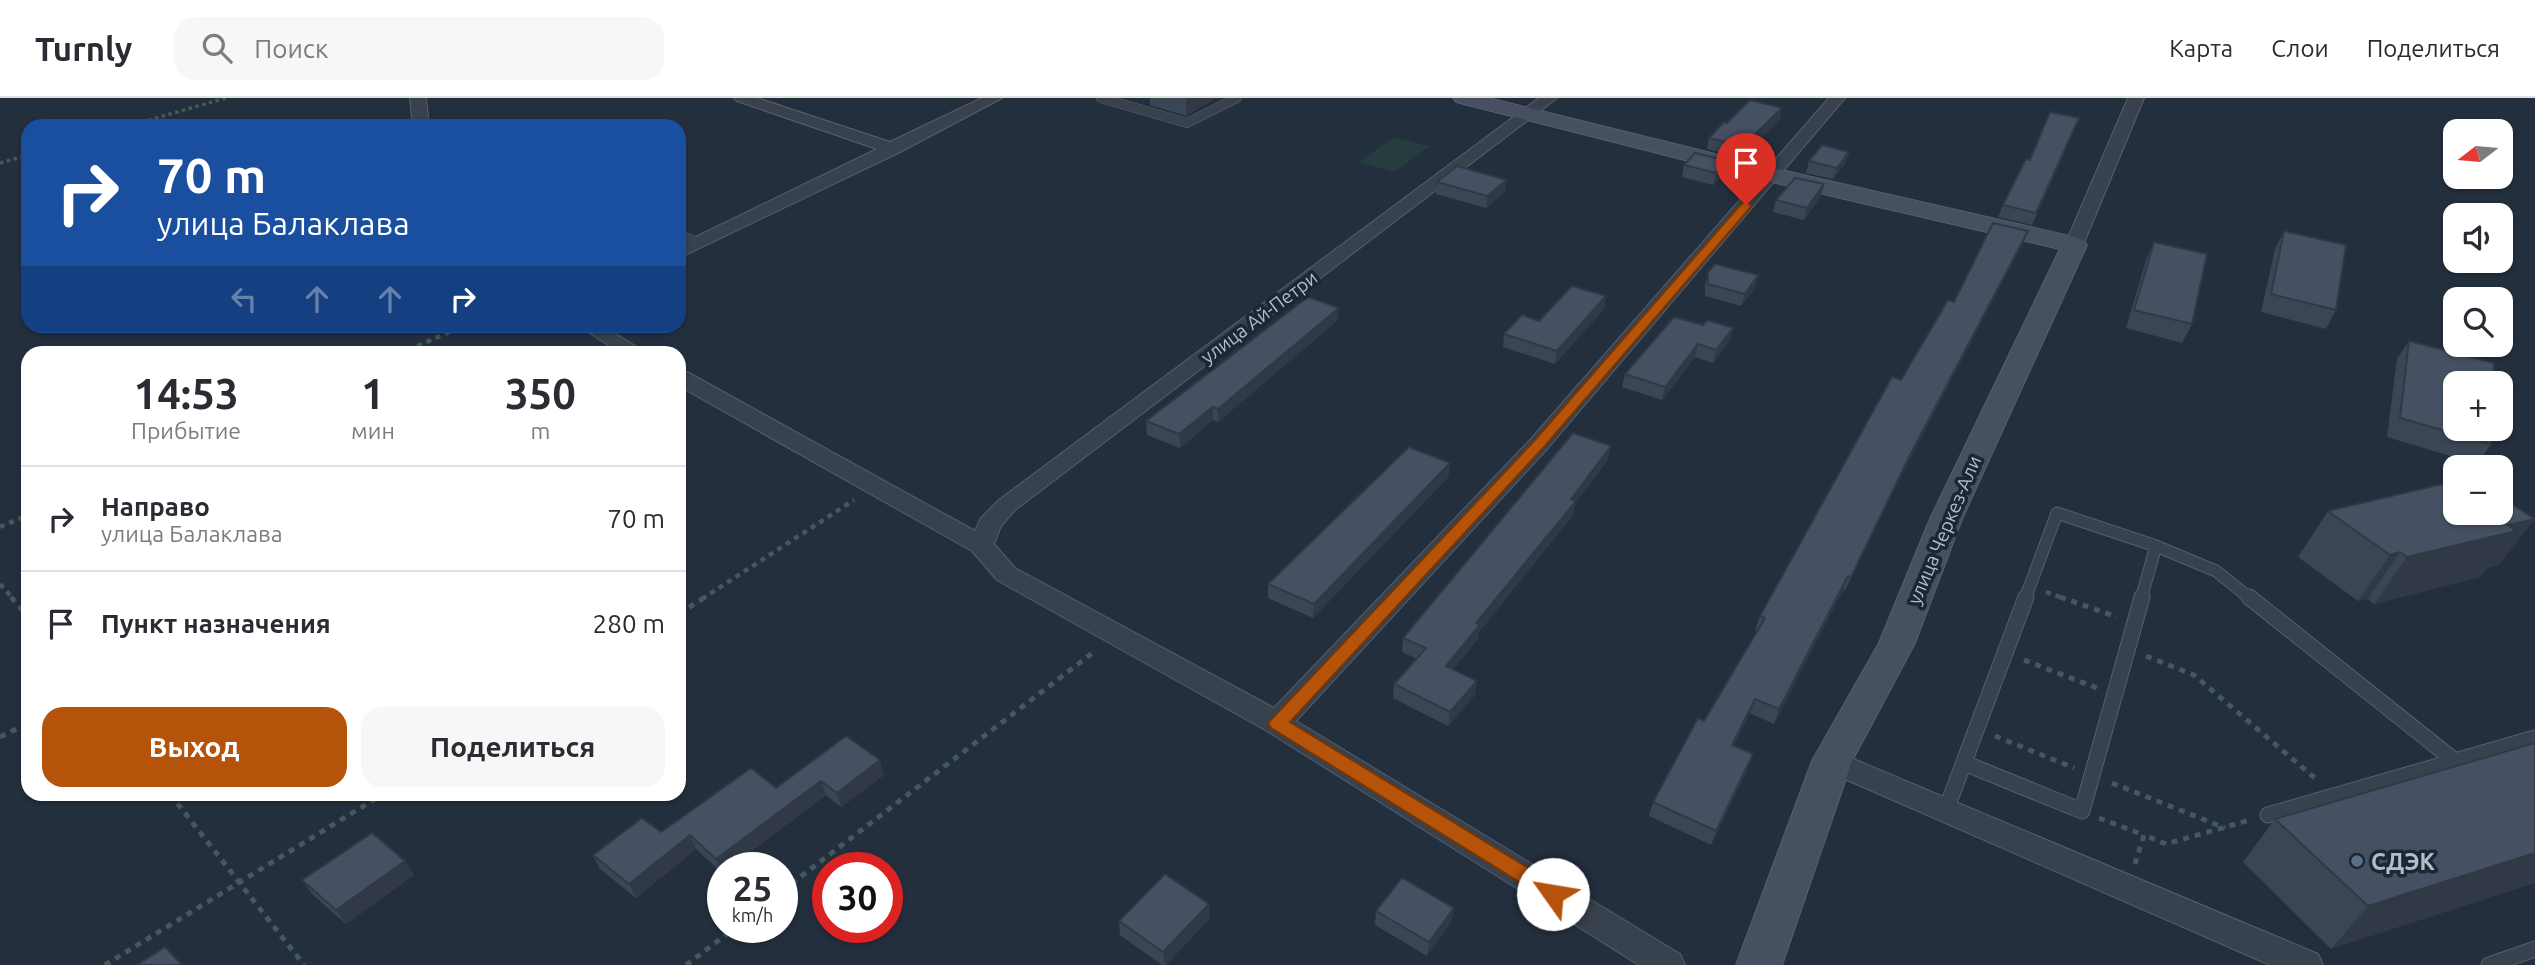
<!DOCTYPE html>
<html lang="ru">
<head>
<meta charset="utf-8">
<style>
	:root { --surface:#fff; --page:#f7f7f7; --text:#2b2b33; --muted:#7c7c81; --line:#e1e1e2; --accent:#b45309 }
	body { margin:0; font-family:Ubuntu,sans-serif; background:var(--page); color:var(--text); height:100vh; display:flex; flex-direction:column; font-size:26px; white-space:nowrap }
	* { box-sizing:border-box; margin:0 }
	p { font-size:23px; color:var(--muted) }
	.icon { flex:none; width:38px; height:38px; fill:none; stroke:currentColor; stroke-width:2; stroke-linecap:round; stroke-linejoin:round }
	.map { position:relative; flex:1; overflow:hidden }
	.side { position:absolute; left:21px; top:248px; width:665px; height:455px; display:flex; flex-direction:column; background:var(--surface); border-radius:21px; box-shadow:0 2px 5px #0004 }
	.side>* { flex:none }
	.hud { position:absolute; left:21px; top:21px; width:665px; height:214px; border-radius:21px; box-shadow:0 2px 5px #0004; background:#1a4fa0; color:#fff; overflow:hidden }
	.needle { width:46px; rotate:254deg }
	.fabs { position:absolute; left:2443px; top:21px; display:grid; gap:14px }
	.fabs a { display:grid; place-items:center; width:70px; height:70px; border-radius:14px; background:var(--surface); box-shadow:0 2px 5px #0004; font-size:35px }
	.speed { position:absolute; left:707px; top:754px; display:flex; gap:14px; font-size:35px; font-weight:700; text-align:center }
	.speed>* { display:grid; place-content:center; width:91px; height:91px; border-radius:50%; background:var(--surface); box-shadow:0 2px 5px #0004; line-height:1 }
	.speed small { font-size:18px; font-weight:400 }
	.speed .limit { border:10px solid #d22; background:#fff; color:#111 }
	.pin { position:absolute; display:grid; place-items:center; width:60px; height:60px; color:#fff; margin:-72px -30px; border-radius:50% 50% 50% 0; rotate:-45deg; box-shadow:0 0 7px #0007 }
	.pin .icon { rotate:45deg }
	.me { position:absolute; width:77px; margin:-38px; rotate:302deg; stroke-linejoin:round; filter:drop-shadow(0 0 5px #0008) }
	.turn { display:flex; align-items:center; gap:24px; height:147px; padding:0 21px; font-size:32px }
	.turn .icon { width:91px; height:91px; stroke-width:2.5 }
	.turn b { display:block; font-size:49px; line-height:60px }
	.lanes { display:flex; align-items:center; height:66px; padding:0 21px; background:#0003; justify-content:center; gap:35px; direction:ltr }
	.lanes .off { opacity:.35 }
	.eta { display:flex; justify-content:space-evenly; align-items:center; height:119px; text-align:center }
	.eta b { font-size:42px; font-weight:700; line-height:49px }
	.button { display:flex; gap:14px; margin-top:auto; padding:14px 21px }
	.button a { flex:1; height:80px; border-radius:21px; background:var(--accent); color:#fff; font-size:28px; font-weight:700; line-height:80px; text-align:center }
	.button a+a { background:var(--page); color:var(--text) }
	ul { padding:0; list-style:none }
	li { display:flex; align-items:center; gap:21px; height:105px; padding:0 21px; border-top:2px solid var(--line) }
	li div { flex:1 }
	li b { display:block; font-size:26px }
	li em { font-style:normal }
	header { display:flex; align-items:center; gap:42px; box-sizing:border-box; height:98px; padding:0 35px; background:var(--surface); border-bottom:2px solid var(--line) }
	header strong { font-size:33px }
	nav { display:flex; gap:38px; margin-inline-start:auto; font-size:24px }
	.search { width:490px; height:63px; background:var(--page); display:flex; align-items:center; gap:18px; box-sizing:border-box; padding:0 24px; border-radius:21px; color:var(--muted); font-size:26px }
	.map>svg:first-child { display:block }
	.green { fill:#263c3f }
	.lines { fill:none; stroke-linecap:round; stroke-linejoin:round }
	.lane-far2-casing { stroke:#565f6c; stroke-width:10 }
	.lane-far1-casing { stroke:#565f6c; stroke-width:13 }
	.lane-casing { stroke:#565f6c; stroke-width:17 }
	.street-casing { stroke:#565f6c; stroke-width:2 }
	.secondary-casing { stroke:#565f6c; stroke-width:2 }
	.path-far2 { stroke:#44595c; stroke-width:3.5; stroke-dasharray:3.5 3.5; stroke-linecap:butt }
	.path-far1 { stroke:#44595c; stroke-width:4.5; stroke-dasharray:5 5; stroke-linecap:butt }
	.path { stroke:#44595c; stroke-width:5; stroke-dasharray:6 6; stroke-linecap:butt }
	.lane-far2 { stroke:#38414e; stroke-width:9 }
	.lane-far1 { stroke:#38414e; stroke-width:11 }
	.lane { stroke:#38414e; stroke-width:15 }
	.street { fill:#38414e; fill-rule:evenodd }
	.secondary { fill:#465061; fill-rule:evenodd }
	.wall { fill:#3b4654 }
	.shaded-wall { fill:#303945 }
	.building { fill:#455162; stroke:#303945; stroke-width:2 }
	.route { fill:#b45309; stroke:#753606; stroke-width:2 }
	.service-dot { fill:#5c6f8a; stroke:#1d2633; stroke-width:2.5 }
	.labels { text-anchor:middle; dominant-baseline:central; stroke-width:7; stroke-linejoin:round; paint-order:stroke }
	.street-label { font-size:19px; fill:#b4bcc9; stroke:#1d2633 }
	.near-poi-label { font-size:23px; font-weight:bold; fill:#b4bcc9; stroke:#1d2633; text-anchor:start }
</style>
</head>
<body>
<header>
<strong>Turnly</strong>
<div class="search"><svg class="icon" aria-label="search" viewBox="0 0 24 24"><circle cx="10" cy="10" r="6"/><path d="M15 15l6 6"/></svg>Поиск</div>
<nav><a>Карта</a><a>Слои</a><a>Поделиться</a></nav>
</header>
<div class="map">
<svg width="2535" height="867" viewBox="0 0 2535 867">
	<rect width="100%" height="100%" fill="#242f3e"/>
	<polygon class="green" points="1394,39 1429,48 1395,74 1359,64"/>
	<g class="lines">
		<defs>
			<g id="lane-far2">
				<polyline points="1101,0 1187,25 1237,0"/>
				<polyline points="679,136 698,145"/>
			</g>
			<g id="lane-far1">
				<polyline points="2156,448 2216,473 2251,501"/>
				<polyline points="2025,501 2057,415 2156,448 2141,501"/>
			</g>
			<g id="lane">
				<polyline points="2249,499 2455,663"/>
				<polyline points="1964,665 2082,713 2142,499"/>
				<polyline points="1946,712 2026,499"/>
				<polyline points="2268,717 2535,640"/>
				<polyline points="2489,867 2535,851"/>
			</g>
			<g id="street">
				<polygon points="410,0 426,0 429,28 413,28"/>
				<polygon points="734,0 757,0 890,44 982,0 1002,0 900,54 679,160 679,147 877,51 737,3"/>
				<polygon points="1539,0 1557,0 1015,412 1001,428 994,446 1015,470 1274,610 1531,341 1829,0 1845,0 1547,351 1296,623 1680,856 1685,867 1639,867 1267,633 997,482 972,453 679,288 679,273 687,274 975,433 981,420 999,402"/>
				<polygon points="2128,0 2144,0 2083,147 2081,151 2067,151 2065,147"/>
				<polygon points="579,228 603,228 648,256 622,256"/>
				<polygon points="1832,652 2318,856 2323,867 2270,867 1822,671 1817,663 1822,655"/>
			</g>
			<polygon id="secondary" points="1453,0 1488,0 1772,70 2074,139 2083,142 2087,147 1962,421 1915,545 1852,663 1782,867 1736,867 1812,663 1879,545 1930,421 2060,151 1772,84 1456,4"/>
		</defs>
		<use href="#lane-far2" class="lane-far2-casing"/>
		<use href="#lane-far1" class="lane-far1-casing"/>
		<use href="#lane" class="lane-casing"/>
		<use href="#street" class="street-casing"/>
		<use href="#secondary" class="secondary-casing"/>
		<g class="path-far2">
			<polyline points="128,28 226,0"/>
			<polyline points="0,65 28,57"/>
		</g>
		<g class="path-far1">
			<polyline points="399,256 463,228"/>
			<polyline points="0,429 28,417"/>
			<polyline points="0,486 13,501"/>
			<polyline points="2046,494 2065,501"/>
			<polyline points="702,501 854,402"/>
		</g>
		<g class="path">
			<polyline points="11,499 28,519"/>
			<polyline points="2060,499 2117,519"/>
			<polyline points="679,516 705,499"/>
			<polyline points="2146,558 2194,577 2316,681"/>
			<polyline points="2024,562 2097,590"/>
			<polyline points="1995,638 2074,670"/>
			<polyline points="0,639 28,625"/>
			<polyline points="2112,685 2225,730"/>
			<polyline points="170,696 304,867"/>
			<polyline points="2099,720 2144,737"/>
			<polyline points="2135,766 2144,737 2166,746 2250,722"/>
			<polyline points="782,793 1095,553"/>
			<polyline points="105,867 383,696"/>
			<polyline points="686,867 735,830"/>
		</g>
		<use href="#lane-far2" class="lane-far2"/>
		<use href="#lane-far1" class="lane-far1"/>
		<use href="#lane" class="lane"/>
		<use href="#street" class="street"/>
		<use href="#secondary" class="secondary"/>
	</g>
	<g class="wall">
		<polygon points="1150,0 1215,0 1186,18 1150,7"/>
		<polygon points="1780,21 1741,60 1707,51 1709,40 1727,25"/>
		<polygon points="2075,31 2032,127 1998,119 2003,107 2030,62"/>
		<polygon points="1849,54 1845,65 1833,81 1806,75 1809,63"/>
		<polygon points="1728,63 1725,75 1713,87 1682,79 1684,67"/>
		<polygon points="1437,84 1505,94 1486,110 1436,96"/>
		<polygon points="1824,86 1821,98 1804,122 1773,114 1776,102"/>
		<polygon points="2028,133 2023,145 1903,374 1845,493 1843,492 1774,626 1750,615 1734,647 1748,670 1711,747 1649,718 1653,704 1704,623 1758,533 1755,532 1760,518 1901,282 1954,204"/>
		<polygon points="2284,133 2336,212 2326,231 2261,214 2275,151"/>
		<polygon points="2154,144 2192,226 2182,245 2126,230 2146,162"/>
		<polygon points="1708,174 1755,190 1741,208 1705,198 1705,187"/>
		<polygon points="1606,198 1604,211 1555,266 1503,249 1504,236"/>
		<polygon points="1338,222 1218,324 1213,322 1180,350 1147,337 1146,323"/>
		<polygon points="1703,227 1733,230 1730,242 1713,265 1695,259 1662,302 1622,289 1625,276"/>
		<polygon points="2409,243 2491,346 2477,366 2387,339 2397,261"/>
		<polygon points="1608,362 1575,405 1573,417 1479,534 1478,541 1453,571 1475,597 1448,628 1393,600 1394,586 1417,561 1402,554 1403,540"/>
		<polygon points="1450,365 1448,379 1313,520 1268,500 1268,486"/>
		<polygon points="2328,413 2499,467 2487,470 2480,479 2374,506 2368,501 2358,503 2298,459"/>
		<polygon points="846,638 884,677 841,709 826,697 729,770 723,770 722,775 696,751 636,800 600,771 593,757 661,734 776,690"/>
		<polygon points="2535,645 2331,851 2243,764 2275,721"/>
		<polygon points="405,763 414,777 346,826 313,797 302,782"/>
		<polygon points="1454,810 1451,824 1427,858 1375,827 1376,813"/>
		<polygon points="1210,820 1166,867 1162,867 1120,837 1119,823"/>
	</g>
	<g class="shaded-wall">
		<polygon points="1188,0 1215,0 1186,18 1186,1"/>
		<polygon points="1782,10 1780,21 1741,60 1743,48"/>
		<polygon points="1849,54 1845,65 1833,81 1837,70"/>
		<polygon points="1728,63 1725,75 1713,87 1716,75"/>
		<polygon points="1507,82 1505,94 1486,110 1487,98"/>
		<polygon points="1824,86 1821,98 1804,122 1807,110"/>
		<polygon points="2028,133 2023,145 1903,374 1845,493 1851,479 1908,361"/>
		<polygon points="1758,177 1755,190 1741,208 1745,196"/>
		<polygon points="1606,198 1604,211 1555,266 1557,253"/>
		<polygon points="1339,210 1338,222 1218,324 1218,311"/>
		<polygon points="1733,230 1730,242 1713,265 1716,252"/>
		<polygon points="1698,246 1695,259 1662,302 1665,289"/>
		<polygon points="1213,309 1213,322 1180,350 1179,336"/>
		<polygon points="1611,348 1608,362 1575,405 1573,417 1479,534 1478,541 1445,582 1446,568 1476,525"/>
		<polygon points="1450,365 1448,379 1313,520 1314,506"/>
		<polygon points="2535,421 2499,467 2487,470 2480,479 2374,506 2407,459 2508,427"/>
		<polygon points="2400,454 2368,501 2358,503 2390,457"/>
		<polygon points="1848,478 1843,492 1774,626 1779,611"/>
		<polygon points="1477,583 1475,597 1448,628 1450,614"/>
		<polygon points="1755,601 1750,615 1727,661 1732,647"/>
		<polygon points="1753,656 1748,670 1711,747 1716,733"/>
		<polygon points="880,662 884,677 841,709 837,695"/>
		<polygon points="821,683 826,697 729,770 723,770 722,775 716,761"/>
		<polygon points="690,737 696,751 636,800 629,786"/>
		<polygon points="2535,755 2535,785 2331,851 2368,808"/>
		<polygon points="405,763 414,777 346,826 336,812"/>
		<polygon points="1209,806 1210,820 1166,867 1165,867 1163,854"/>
		<polygon points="1454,810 1451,824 1427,858 1429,844"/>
	</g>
	<g class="building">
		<polygon points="1750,2 1782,10 1743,48 1709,40 1724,24 1727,25"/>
		<polygon points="2050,14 2079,20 2036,115 2003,107 2026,61 2030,62"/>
		<polygon points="1822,47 1849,54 1837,70 1809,63"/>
		<polygon points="1695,55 1728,63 1716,75 1684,67"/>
		<polygon points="1457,68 1507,82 1487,98 1437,84"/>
		<polygon points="1795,80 1824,86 1807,110 1776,102"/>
		<polygon points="1993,125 2028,133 1908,361 1851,479 1848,478 1779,611 1755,601 1732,647 1753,656 1716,733 1653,704 1698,620 1704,623 1765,520 1760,518 1892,279 1901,282 1948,202 1954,204"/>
		<polygon points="2284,133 2346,147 2336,212 2271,196"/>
		<polygon points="2154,144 2207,156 2192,226 2134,212"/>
		<polygon points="1715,166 1758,177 1745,196 1708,186 1708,174"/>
		<polygon points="1572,188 1606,198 1557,253 1504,236 1522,217 1539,223"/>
		<polygon points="1308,199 1339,210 1218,311 1213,309 1179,336 1146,323"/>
		<polygon points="1674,219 1703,227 1707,222 1733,230 1716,252 1698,246 1665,289 1625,276"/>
		<polygon points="2409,243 2494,265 2493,285 2455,285 2455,331 2492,331 2491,346 2400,320"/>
		<polygon points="1573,335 1611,348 1571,401 1576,403 1476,525 1480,527 1446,568 1477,583 1450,614 1394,586 1426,550 1403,540"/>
		<polygon points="1409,349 1450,365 1314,506 1268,486"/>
		<polygon points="2455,383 2455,415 2501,415 2501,399 2535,421 2508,427 2516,433 2407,459 2400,454 2390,457 2328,413"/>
		<polygon points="846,638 880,662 837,695 821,683 716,761 690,737 629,786 593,757 642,720 661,734 751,670 776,690"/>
		<polygon points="2535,645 2535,755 2368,808 2275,721"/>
		<polygon points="372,735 405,763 336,812 302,782"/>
		<polygon points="1165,776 1209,806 1163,854 1119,823"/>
		<polygon points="1402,780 1454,810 1429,844 1376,813"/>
		<polygon points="165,849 182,867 137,867"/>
	</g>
	<polygon class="route" points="1746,104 1751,107 1750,110 1544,349 1290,624 1561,790 1564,796 1561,802 1553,805 1271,630 1268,625 1534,343 1742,105"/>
	<circle class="service-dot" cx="2357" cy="763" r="7"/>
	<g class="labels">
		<g class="street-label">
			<text transform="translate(1259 219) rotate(-37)">улица Ай-Петри</text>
			<text transform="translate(1944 432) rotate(-67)">улица Черкез-Али</text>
		</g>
		<g class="near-poi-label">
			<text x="2371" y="763">СДЭК</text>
		</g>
	</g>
</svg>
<div class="fabs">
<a><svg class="needle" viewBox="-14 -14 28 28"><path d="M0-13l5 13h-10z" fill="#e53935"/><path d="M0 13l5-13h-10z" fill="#7c7c81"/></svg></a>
<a><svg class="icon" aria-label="sound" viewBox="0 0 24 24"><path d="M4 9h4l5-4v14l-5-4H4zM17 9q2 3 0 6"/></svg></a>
<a><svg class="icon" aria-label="search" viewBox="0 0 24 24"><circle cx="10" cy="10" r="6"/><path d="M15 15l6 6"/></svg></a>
<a>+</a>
<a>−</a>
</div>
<div class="speed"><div>25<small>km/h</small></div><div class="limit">30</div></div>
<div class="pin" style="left:1746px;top:107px;background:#d93025"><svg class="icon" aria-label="arrive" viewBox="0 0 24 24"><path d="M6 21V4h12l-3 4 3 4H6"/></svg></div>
<svg class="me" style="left:1553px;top:796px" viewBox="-20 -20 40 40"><circle r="19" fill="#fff"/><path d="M0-13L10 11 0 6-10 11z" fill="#b45309"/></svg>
<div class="hud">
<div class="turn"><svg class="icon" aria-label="right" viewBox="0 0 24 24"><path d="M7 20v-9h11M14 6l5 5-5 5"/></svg><div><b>70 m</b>улица Балаклава</div></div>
<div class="lanes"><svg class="icon off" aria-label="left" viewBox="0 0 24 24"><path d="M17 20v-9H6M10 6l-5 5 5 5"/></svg><svg class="icon off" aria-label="ahead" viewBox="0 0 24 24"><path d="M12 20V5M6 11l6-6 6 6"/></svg><svg class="icon off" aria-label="ahead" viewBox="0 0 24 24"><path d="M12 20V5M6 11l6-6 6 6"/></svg><svg class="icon" aria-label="right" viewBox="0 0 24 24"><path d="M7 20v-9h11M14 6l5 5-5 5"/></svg></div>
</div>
<section class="side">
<div class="eta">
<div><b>14:53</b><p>Прибытие</p></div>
<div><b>1</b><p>мин</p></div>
<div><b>350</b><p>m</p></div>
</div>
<ul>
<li><svg class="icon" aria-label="right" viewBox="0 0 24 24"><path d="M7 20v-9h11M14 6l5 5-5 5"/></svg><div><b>Направо</b><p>улица Балаклава</p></div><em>70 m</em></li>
<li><svg class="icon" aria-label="arrive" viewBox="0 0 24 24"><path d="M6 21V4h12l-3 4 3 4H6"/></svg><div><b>Пункт назначения</b></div><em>280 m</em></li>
</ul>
<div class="button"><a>Выход</a><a>Поделиться</a></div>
</section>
</div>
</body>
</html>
